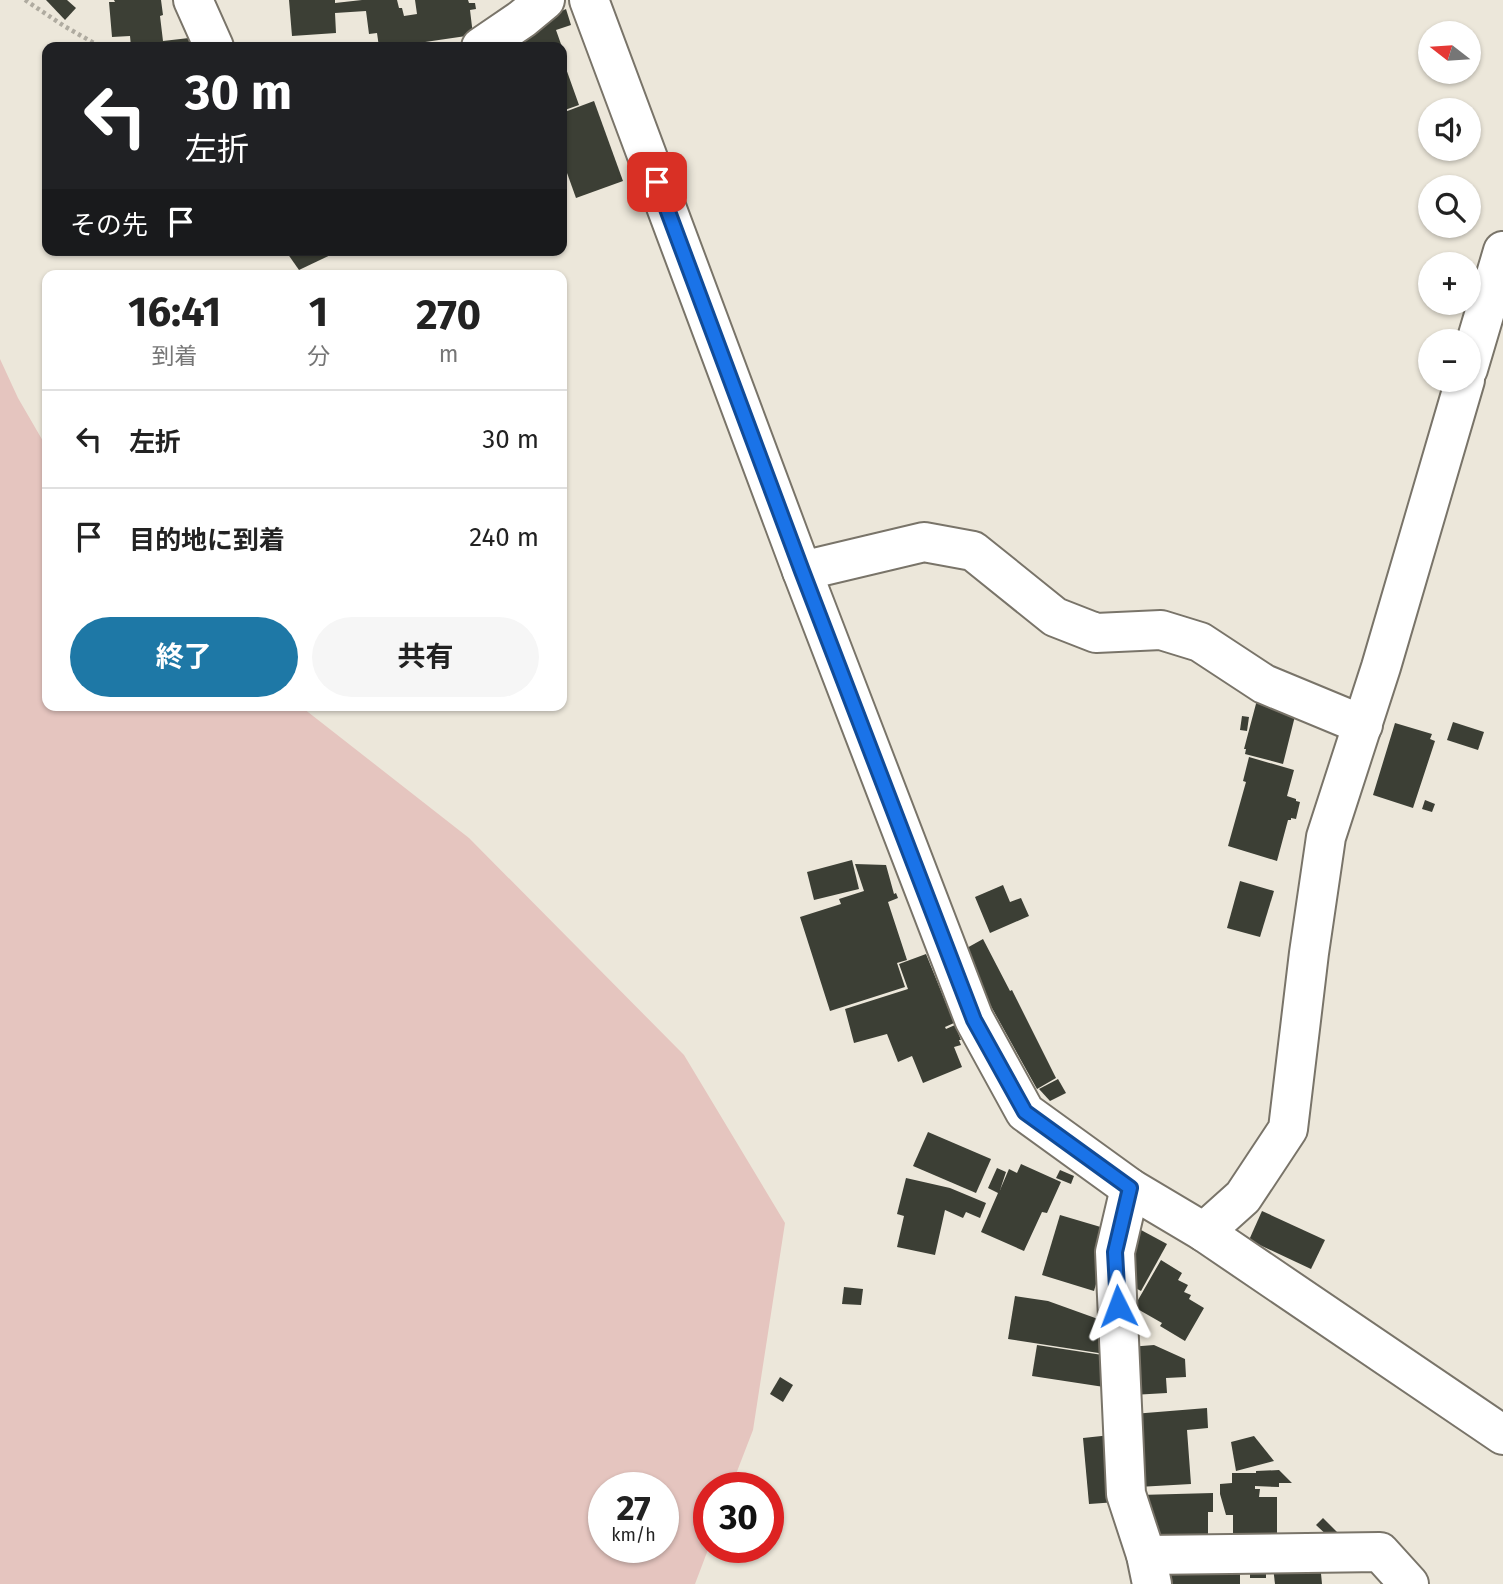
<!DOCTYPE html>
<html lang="ja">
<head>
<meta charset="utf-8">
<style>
	:root { --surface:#fff; --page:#f6f6f6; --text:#222; --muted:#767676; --line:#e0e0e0; --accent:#1e78a6 }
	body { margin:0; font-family:"Fira Sans","Noto Sans JP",sans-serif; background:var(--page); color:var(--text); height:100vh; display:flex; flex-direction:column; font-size:26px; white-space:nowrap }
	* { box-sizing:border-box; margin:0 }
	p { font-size:23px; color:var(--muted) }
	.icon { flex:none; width:38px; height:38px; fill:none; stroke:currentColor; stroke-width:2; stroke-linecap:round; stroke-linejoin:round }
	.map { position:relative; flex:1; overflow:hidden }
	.panel { position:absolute; left:42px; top:270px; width:525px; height:441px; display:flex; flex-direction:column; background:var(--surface); border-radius:14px; box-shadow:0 2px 5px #0004 }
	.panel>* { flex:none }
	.banner { position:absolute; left:42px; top:42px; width:525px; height:214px; border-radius:14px; box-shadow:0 2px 5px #0004; background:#202124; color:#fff; overflow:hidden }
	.needle { width:46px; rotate:287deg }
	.controls { position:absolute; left:1418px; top:21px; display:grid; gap:14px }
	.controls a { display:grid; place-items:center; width:63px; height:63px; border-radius:50%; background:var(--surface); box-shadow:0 2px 5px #0004; font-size:35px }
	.speed { position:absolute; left:588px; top:1472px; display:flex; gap:14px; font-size:35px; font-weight:700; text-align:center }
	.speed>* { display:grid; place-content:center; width:91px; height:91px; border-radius:50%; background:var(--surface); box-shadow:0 2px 5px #0004; line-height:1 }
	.speed small { font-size:18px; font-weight:400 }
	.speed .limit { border:10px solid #d22; background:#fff; color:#111 }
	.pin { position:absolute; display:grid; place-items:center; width:60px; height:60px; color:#fff; margin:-30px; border-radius:14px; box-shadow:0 4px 10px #0006 }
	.me { position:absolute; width:77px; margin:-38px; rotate:357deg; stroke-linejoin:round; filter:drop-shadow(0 0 5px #0008) }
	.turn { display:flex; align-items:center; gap:24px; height:147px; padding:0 28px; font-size:32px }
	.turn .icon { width:91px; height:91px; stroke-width:2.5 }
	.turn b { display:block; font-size:49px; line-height:60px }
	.then { display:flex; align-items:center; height:66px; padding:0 28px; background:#0003; gap:14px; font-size:26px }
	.eta { display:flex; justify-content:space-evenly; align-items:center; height:119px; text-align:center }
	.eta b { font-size:42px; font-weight:700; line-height:49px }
	.button { display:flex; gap:14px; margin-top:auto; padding:14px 28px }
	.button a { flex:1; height:80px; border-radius:42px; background:var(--accent); color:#fff; font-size:28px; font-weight:700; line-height:80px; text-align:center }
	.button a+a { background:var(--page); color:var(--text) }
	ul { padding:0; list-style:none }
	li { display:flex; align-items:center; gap:21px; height:98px; padding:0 28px; border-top:2px solid var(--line) }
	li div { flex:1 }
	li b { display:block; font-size:26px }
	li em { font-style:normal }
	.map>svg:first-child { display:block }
	.green { fill:#e5c5bf; fill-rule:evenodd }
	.building { fill:#3c3f35 }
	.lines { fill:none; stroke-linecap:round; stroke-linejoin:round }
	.minor-casing { stroke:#797469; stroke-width:42 }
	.path { stroke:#afaba0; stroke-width:4.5; stroke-dasharray:3.5 3.5; stroke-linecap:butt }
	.minor { stroke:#fff; stroke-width:38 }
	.route-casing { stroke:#114b97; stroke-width:18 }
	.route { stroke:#1a73e8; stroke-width:12 }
</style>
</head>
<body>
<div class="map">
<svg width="1503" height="1584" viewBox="0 0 1503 1584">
	<rect width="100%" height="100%" fill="#ece7da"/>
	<path class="green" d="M0 359 18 398 47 448V705H299L469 838 684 1055 785 1223 753 1430 731 1487 709 1488V1547L695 1584H0ZM604 1488H663V1547H604Z"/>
	<g class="building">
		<polygon points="46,0 67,0 76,8 65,20"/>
		<polygon points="114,0 161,0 163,15 160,16 163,41 189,38 189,47 131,47 130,36 112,37 109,2 115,2"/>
		<polygon points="289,0 335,0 335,3 362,0 397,0 399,8 402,8 404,16 417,14 415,0 468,0 469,3 475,3 476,9 470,10 473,35 391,47 379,47 377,33 369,34 366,11 335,13 336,33 292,36"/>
		<polygon points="566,9 571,25 556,30 562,47 525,47 523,39 551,16"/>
		<polygon points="562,49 567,62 564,63 579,105 562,111"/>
		<polygon points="594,101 623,181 576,198 562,159 562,113"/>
		<polygon points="285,250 341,250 299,270"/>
		<polygon points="1257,700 1296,712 1283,764 1245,754 1246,749 1244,749"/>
		<polygon points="1242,716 1249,717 1247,731 1240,730"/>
		<polygon points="1453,722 1484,732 1478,750 1447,740"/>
		<polygon points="1395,723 1432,734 1430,739 1435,741 1413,808 1373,795"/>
		<polygon points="1249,757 1294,770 1287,796 1296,799 1296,801 1300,802 1296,819 1291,818 1291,820 1288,820 1277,861 1228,846 1246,782 1243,781"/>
		<polygon points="1425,800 1435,804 1432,812 1422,809"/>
		<polygon points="852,860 859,889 814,900 807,872"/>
		<polygon points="855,864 886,865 894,894 896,893 898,898 888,902 907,960 897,963 905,987 830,1011 800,917 841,904 839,899 864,891"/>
		<polygon points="1240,881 1274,891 1260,937 1227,928"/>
		<polygon points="1003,885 1010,902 1021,898 1029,916 990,933 975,897"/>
		<polygon points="983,939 1010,991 1012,990 1056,1078 1037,1089 977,981 965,949"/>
		<polygon points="926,954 954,1023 945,1027 946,1029 955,1025 961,1040 959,1040 961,1045 954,1047 962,1067 923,1083 912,1056 898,1062 887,1034 854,1043 845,1009 908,989 899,964"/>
		<polygon points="1058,1079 1066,1093 1050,1101 1039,1089"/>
		<polygon points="928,1132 991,1159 976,1193 913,1166"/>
		<polygon points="1021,1164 1061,1182 1047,1213 1042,1212 1024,1251 981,1232 998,1193 988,1188 997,1168 1006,1172 1000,1190 1009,1169 1017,1173"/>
		<polygon points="1060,1170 1074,1176 1071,1184 1056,1178"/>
		<polygon points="906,1178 950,1188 986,1203 980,1218 966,1212 963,1218 945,1210 935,1255 897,1247 904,1216 897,1214"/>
		<polygon points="1262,1211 1325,1240 1311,1269 1249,1240"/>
		<polygon points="1060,1215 1104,1228 1104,1256 1094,1291 1042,1275"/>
		<polygon points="1141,1230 1167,1244 1141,1291 1126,1283 1129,1251"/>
		<polygon points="1161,1260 1182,1273 1178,1280 1188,1285 1184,1292 1191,1295 1189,1299 1204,1308 1185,1341 1160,1326 1162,1323 1134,1307"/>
		<polygon points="844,1287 863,1289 861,1305 842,1304"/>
		<polygon points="1015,1296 1048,1301 1098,1319 1107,1337 1105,1354 1008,1339"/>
		<polygon points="1037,1345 1109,1356 1104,1387 1032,1376"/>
		<polygon points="1154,1345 1185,1359 1186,1377 1166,1378 1167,1393 1132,1395 1129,1347"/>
		<polygon points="780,1377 793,1385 783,1402 770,1394"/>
		<polygon points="1207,1408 1208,1428 1187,1430 1191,1484 1138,1487 1133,1414"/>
		<polygon points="1111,1435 1117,1502 1089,1504 1083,1438"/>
		<polygon points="1254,1436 1274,1461 1236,1471 1231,1442"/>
		<polygon points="1279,1470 1292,1483 1279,1483 1279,1487 1255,1486 1255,1489 1260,1489 1259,1497 1277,1497 1277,1539 1233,1539 1233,1515 1226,1515 1220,1494 1220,1484 1232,1483 1232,1473 1256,1473 1256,1471"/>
		<polygon points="1213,1493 1213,1512 1208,1512 1208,1537 1162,1538 1162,1535 1152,1535 1139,1495"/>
		<polygon points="1323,1518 1338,1533 1331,1539 1316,1525"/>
		<polygon points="1320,1563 1322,1584 1275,1584 1273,1567"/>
		<rect x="1250" y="1564" width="16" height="14"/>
		<rect x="1167" y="1569" width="73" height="15"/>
	</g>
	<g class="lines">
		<defs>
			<g id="minor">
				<polyline points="193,0 214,47"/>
				<polyline points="589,0 802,571 974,1019 1025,1112 1130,1188 1204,1232 1503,1435"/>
				<polyline points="481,47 522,19 545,0"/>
				<polyline points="1468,369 1503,251"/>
				<polyline points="802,571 924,542 973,551 1055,617 1096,633 1161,630 1200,642 1264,684 1363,725"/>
				<polyline points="1130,1188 1115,1252 1126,1494 1146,1555 1152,1584"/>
				<polyline points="1204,1232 1243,1197 1288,1129 1309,953 1326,837 1381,667 1465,380"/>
				<polyline points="1146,1555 1380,1552 1409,1584"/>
			</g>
		</defs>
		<use href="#minor" class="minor-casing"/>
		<polyline class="path" points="25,0 64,26 101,47"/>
		<use href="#minor" class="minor"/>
	</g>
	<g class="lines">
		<defs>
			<polyline id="route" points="657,182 802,571 974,1020 1025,1112 1130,1188 1115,1252 1118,1306"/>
		</defs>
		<use href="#route" class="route-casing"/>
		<use href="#route" class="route"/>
	</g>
</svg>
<div class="controls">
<a><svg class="needle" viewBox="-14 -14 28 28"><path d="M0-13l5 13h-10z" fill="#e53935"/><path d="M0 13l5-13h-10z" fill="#767676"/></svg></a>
<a><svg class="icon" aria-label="sound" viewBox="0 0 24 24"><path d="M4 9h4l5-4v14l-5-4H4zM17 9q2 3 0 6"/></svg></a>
<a><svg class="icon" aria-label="search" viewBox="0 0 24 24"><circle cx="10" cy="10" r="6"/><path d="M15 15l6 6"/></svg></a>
<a>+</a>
<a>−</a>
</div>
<div class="speed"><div>27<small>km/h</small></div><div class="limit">30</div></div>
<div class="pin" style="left:657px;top:182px;background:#d93025"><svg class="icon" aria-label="arrive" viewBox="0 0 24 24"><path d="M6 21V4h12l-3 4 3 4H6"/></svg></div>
<svg class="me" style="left:1118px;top:1306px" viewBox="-20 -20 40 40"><path d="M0-17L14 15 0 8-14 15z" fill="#1a73e8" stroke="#fff" stroke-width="4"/></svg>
<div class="banner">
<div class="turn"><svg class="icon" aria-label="left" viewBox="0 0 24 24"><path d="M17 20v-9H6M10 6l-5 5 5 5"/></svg><div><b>30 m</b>左折</div></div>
<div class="then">その先<svg class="icon" aria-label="arrive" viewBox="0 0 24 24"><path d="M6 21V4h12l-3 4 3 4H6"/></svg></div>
</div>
<section class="panel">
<div class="eta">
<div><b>16:41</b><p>到着</p></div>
<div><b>1</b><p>分</p></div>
<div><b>270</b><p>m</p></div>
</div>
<ul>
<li><svg class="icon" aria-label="left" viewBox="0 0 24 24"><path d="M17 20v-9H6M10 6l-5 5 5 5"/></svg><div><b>左折</b></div><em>30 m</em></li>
<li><svg class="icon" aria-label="arrive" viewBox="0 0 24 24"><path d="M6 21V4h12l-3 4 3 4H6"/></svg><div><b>目的地に到着</b></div><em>240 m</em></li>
</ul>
<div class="button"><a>終了</a><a>共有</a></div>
</section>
</div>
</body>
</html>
